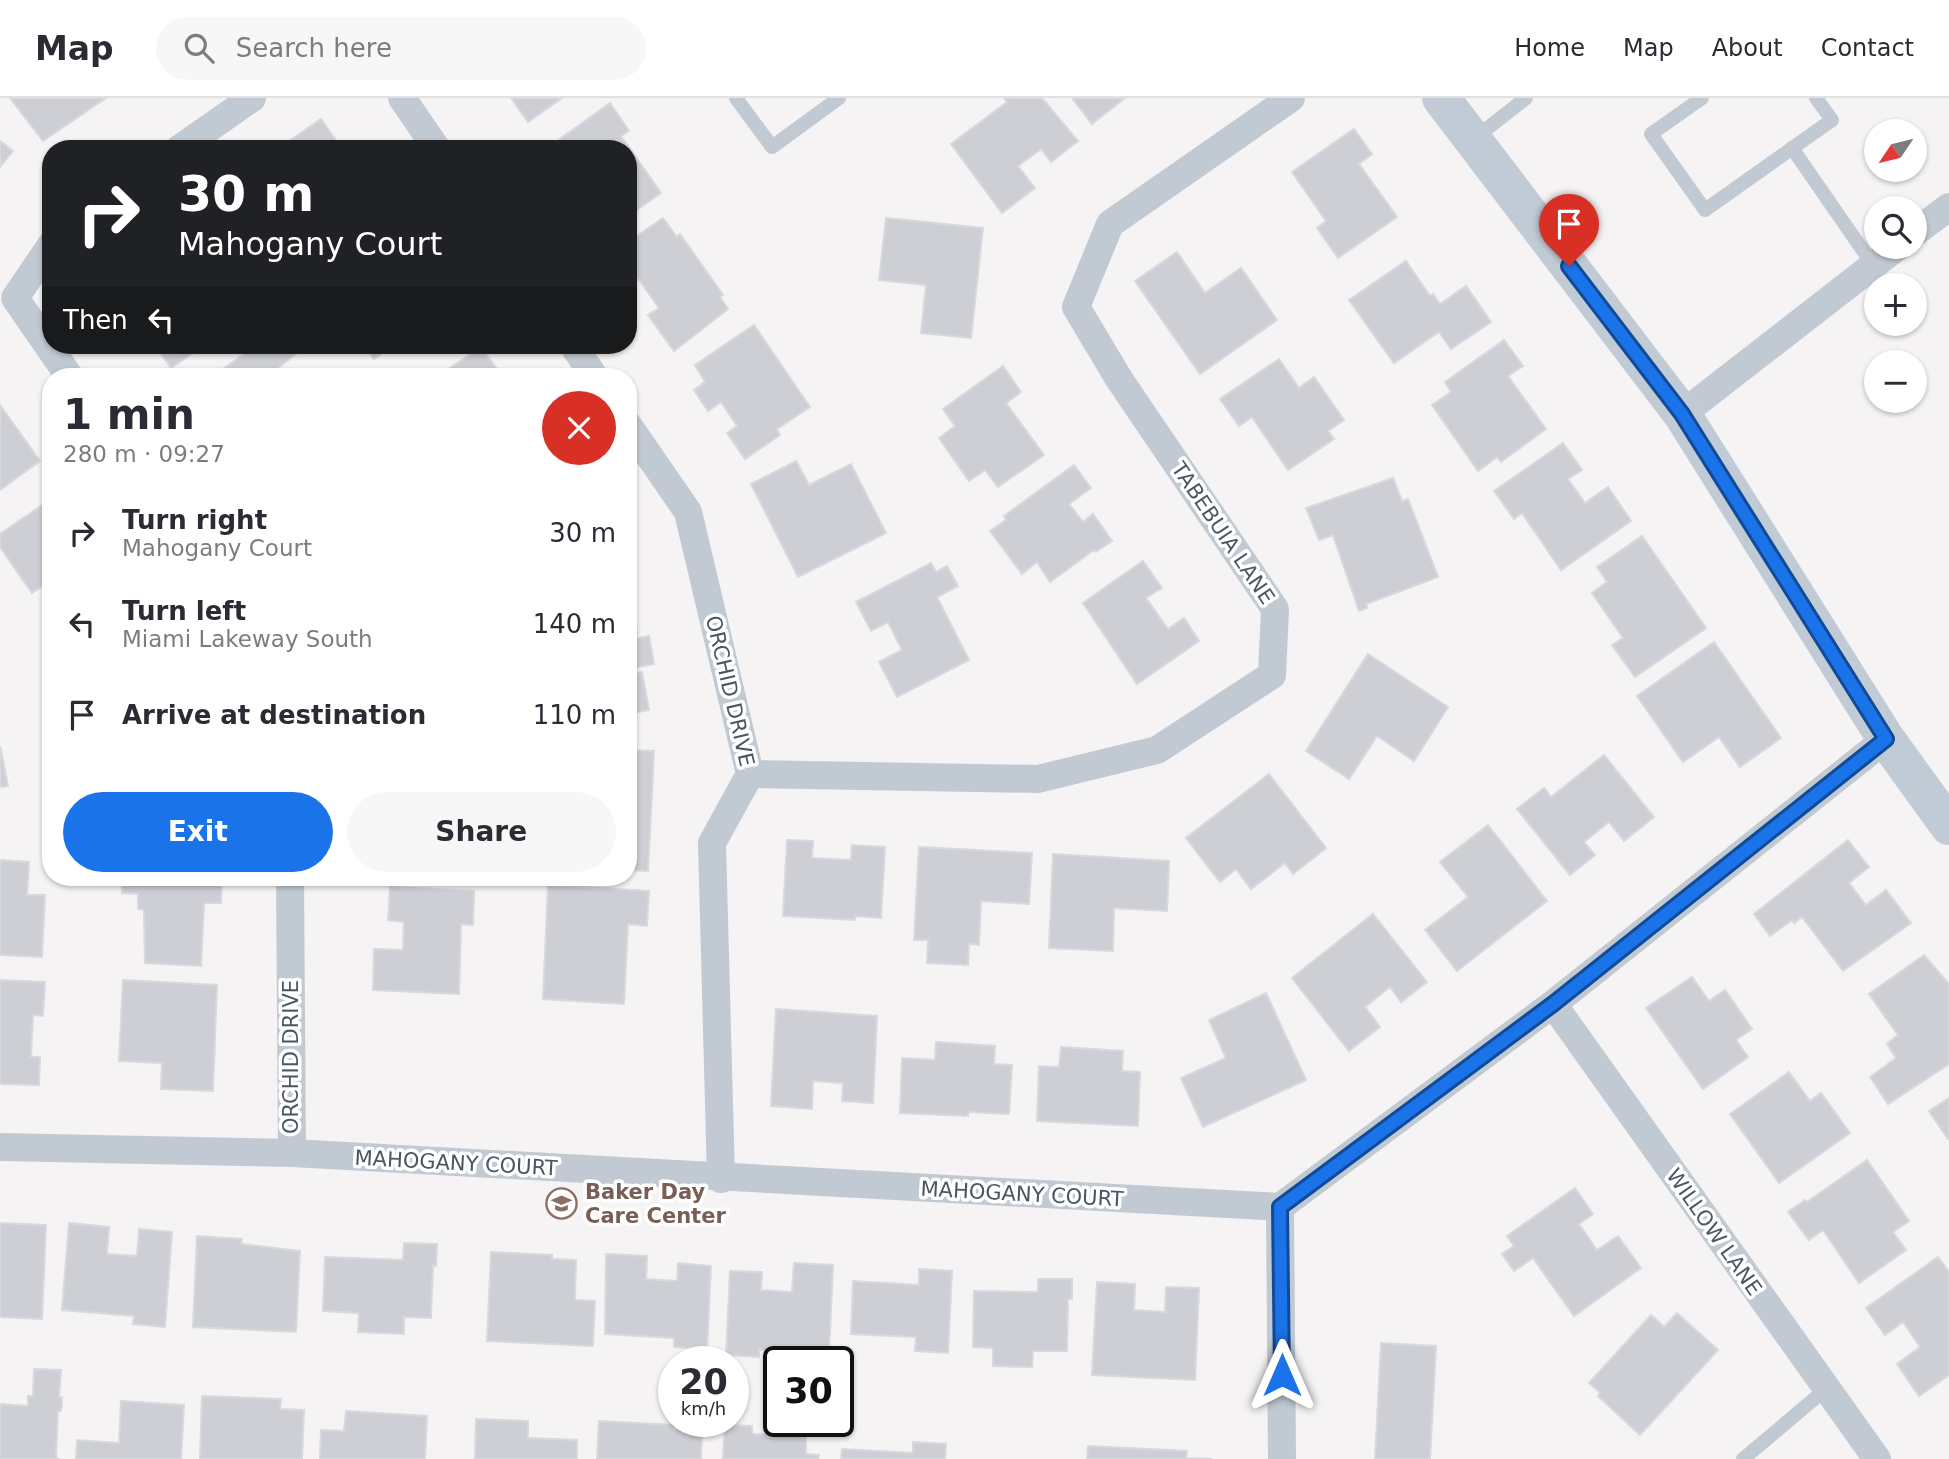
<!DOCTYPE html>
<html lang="en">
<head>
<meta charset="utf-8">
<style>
	:root { --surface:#fff; --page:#f7f7f7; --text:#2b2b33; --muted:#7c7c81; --line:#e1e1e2; --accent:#1a73e8 }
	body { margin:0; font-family:"DejaVu Sans",sans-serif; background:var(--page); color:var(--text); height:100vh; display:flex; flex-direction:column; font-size:26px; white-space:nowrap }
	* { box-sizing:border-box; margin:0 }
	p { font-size:23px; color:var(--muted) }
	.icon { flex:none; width:38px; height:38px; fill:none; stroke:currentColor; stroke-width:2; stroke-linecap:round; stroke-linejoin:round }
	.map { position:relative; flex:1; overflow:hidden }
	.sheet { position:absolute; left:42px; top:270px; width:595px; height:518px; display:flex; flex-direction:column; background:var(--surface); border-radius:28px; box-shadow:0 2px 5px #0004 }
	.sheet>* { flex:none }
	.hud { position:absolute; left:42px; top:42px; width:595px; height:214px; border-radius:28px; box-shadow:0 2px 5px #0004; background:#202124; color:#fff; overflow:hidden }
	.needle { width:46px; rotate:235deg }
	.fabs { position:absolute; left:1864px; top:21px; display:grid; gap:14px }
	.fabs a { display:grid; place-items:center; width:63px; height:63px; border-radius:50%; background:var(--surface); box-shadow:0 2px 5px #0004; font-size:35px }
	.speed { position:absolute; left:658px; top:1248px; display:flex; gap:14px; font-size:35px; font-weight:700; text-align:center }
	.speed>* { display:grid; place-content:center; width:91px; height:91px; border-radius:50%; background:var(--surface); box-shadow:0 2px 5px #0004; line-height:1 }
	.speed small { font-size:18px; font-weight:400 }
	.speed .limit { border:4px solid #111; border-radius:10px; background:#fff; color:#111 }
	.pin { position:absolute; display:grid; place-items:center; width:60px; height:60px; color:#fff; margin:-72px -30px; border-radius:50% 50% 50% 0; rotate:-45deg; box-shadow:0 0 7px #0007 }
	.pin .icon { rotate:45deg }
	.me { position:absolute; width:77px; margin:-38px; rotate:0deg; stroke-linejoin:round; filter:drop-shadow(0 0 5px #0008) }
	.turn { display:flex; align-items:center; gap:24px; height:147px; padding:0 21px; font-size:32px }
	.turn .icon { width:91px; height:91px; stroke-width:2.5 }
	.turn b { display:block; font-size:49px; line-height:60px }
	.then { display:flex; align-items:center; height:66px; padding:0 21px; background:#0003; gap:14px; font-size:26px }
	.round { display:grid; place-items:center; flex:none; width:74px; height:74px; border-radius:37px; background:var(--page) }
	.head { display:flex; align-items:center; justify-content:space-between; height:119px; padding:0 21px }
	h1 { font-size:42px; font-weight:700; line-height:52px }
	.button { display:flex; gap:14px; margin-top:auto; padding:14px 21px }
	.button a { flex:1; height:80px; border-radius:42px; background:var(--accent); color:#fff; font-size:28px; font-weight:700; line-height:80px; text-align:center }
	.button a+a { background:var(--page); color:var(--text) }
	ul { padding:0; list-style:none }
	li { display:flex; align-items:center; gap:21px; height:91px; padding:0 21px }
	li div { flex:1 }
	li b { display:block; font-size:26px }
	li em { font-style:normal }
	header { display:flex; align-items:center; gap:42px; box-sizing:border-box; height:98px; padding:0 35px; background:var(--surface); border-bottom:2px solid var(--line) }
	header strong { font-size:33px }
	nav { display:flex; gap:38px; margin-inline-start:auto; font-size:24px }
	.search { width:490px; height:63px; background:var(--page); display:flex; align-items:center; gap:18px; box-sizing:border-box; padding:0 24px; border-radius:38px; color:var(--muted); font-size:26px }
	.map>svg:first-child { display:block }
	.building { fill:#cdcfd5; stroke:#d7d9de; stroke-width:2 }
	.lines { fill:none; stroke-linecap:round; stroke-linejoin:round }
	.lane { stroke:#c1cad2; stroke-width:14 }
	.street { stroke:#c1cad2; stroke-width:28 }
	.secondary { stroke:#c1cbd6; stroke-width:38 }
	.route-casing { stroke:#114b97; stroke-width:18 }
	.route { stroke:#1a73e8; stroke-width:12 }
	.labels { text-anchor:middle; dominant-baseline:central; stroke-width:7; stroke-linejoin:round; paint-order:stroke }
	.street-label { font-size:21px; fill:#4a5661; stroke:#fff }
	.education-label { font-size:21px; font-weight:bold; fill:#785e54; stroke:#fff; text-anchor:start }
</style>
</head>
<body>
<header>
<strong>Map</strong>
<div class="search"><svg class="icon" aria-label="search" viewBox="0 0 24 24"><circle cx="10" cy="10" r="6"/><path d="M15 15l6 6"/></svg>Search here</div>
<nav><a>Home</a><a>Map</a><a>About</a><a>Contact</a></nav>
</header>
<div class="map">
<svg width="1949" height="1361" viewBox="0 0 1949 1361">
	<rect width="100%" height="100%" fill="#f5f3f3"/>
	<g class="building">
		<polygon points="10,0 106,0 43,43"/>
		<polygon points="511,0 562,0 528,24"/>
		<polygon points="1004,0 1042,0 1078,43 1051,64 1041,51 1018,68 1035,90 1002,115 951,46 1007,4"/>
		<polygon points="1072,0 1125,0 1092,26"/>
		<polygon points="610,5 629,33 621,38 661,95 628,118 628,51 546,51"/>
		<polygon points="321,21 342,51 278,51"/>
		<polygon points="1354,31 1372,56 1359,66 1397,119 1338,160 1317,130 1326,123 1292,74"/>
		<polygon points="0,43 13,53 0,69"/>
		<polygon points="663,120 677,139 680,136 723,197 720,199 728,211 674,253 648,217 659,210 637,179 628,185 628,144"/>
		<polygon points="886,120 983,130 971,240 921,235 926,187 879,182"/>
		<polygon points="1177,154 1205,195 1241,170 1277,222 1200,276 1135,183"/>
		<polygon points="1406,163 1430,198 1433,196 1440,206 1466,188 1491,224 1451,251 1439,234 1394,265 1349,202"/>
		<polygon points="754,227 810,309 777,331 780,337 745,361 727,335 737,328 721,304 708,313 694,292 705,284 695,267"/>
		<polygon points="1504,242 1523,268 1508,278 1546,331 1501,364 1497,359 1478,373 1432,307 1451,294 1445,284"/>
		<polygon points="155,247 204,247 171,270"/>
		<polygon points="257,247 263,247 268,254 277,247 289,247 296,256 271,275 273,278 213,278"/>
		<polygon points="364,247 395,247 374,261"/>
		<polygon points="481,249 502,278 438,278"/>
		<polygon points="1279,261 1299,290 1314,279 1344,322 1328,333 1334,341 1288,372 1252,319 1239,328 1220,301"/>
		<polygon points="1003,268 1021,294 1006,305 1044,357 998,389 985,372 969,383 939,340 955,328 943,311"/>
		<polygon points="0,307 40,363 0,392"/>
		<polygon points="1563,345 1582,372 1568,381 1585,405 1608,389 1631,423 1561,472 1522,415 1514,421 1494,393"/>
		<polygon points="796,363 809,387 851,366 886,435 798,479 751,386"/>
		<polygon points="1074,367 1091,390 1069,406 1083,424 1093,416 1112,443 1096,454 1094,452 1050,484 1037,464 1022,476 990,433 1006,422 1004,418"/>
		<polygon points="1393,380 1402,403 1408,401 1438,479 1366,506 1367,510 1359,513 1333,437 1319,442 1306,410"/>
		<polygon points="51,401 51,482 32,495 0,449 0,436"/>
		<polygon points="1642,438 1706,530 1635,579 1612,547 1623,540 1592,495 1607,484 1597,469"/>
		<polygon points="1143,463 1162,490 1146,500 1168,531 1184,520 1199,543 1137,586 1083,505"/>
		<polygon points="931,465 936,474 947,468 958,488 937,499 969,562 897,599 879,564 902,552 888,524 871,533 856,504"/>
		<polygon points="628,494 637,535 628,537"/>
		<polygon points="649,538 654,566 628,571 628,542"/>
		<polygon points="1714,544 1781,640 1740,669 1719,639 1683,664 1637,598"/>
		<polygon points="1368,556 1448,609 1414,663 1377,638 1349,681 1306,653"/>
		<polygon points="642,574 649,612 628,616 628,576"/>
		<polygon points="0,648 8,688 0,689"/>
		<polygon points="628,652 654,653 648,773 628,772"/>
		<polygon points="1604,657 1654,719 1624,743 1609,724 1584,744 1595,757 1570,777 1517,711 1544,690 1551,699"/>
		<polygon points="1269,676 1326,750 1293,776 1285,765 1251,791 1236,771 1220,784 1186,740"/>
		<polygon points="1488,727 1547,803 1457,873 1425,832 1468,799 1440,764"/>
		<polygon points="787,742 813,743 812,760 851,762 852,747 885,749 881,820 855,818 855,822 783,818"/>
		<polygon points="1848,742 1869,769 1849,785 1866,807 1886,792 1911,825 1843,873 1802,819 1794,825 1792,822 1770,838 1754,816"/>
		<polygon points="919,749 1032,755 1029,806 981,803 979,847 969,846 968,867 927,865 928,842 914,842"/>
		<polygon points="1053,756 1169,763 1167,813 1114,810 1113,853 1049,850"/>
		<polygon points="0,762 29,764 27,797 45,797 42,859 0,857"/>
		<polygon points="122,779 222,779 221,805 204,805 201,868 145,865 144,812 138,811 138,796 122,795"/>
		<polygon points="548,787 649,793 647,828 628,826 624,906 543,901"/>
		<polygon points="390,789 474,793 473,827 461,826 459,896 373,892 374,851 403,852 404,824 388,822"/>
		<polygon points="1373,816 1427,884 1401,904 1390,889 1365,909 1380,929 1349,953 1292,880"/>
		<polygon points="1924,857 1949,886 1949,966 1888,1006 1870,979 1896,960 1887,946 1898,937 1869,896"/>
		<polygon points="1692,879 1709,903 1725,892 1752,931 1736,942 1748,959 1703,991 1646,910"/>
		<polygon points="0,882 45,884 43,918 33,917 31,959 40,959 39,987 0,986"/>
		<polygon points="123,882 217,887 213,993 161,991 162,965 119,963"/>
		<polygon points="1266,895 1306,982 1203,1029 1181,980 1226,960 1209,922"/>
		<polygon points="776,911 877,918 873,1005 842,1003 843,985 813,983 812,1011 771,1008"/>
		<polygon points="936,944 995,948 994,966 1012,967 1009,1016 968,1014 968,1018 900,1015 902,960 935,962"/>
		<polygon points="1061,949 1123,953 1122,973 1140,974 1138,1028 1037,1023 1039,968 1059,969"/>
		<polygon points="1789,974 1810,1003 1821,995 1850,1035 1779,1085 1730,1016"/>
		<polygon points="1949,1000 1949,1041 1948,1041 1929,1013"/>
		<polygon points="1867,1062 1909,1123 1893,1134 1906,1152 1859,1185 1823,1132 1809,1142 1788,1114 1805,1102 1807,1104"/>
		<polygon points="1575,1090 1593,1116 1579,1126 1597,1152 1618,1138 1641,1170 1574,1218 1533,1160 1514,1173 1502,1156 1514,1148 1507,1138"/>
		<polygon points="0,1125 46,1127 42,1221 0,1219"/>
		<polygon points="69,1125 109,1129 107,1156 137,1158 139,1131 172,1134 165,1229 133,1226 134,1218 62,1212"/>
		<polygon points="197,1138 242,1141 241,1146 300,1153 296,1234 193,1229"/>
		<polygon points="404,1145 437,1146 436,1168 433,1168 431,1220 404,1219 404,1236 358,1234 359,1215 323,1213 325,1159 403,1162"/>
		<polygon points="491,1154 552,1157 552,1161 576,1162 575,1202 595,1203 593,1248 487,1243"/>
		<polygon points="606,1156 647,1158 646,1181 677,1183 678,1165 711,1168 707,1251 674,1249 674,1240 605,1236"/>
		<polygon points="1938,1159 1949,1174 1949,1277 1919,1298 1897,1266 1920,1249 1903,1224 1885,1237 1866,1210"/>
		<polygon points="794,1165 833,1167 829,1256 759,1252 759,1259 726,1257 730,1173 762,1174 761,1192 792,1194"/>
		<polygon points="919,1171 952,1173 948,1255 915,1253 916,1239 851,1236 853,1183 919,1187"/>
		<polygon points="1038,1181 1072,1181 1072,1201 1068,1201 1067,1253 1033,1253 1032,1269 993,1268 993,1250 973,1249 974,1193 1038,1194"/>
		<polygon points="1097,1184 1135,1186 1134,1212 1165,1214 1166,1189 1199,1190 1195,1282 1092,1277"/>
		<polygon points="1677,1215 1718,1252 1640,1337 1598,1298 1600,1295 1589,1285 1651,1217 1664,1229"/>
		<polygon points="1381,1245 1436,1248 1430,1361 1375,1361"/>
		<polygon points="34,1271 61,1272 59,1299 62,1299 62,1306 61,1313 58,1313 56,1359 59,1361 0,1361 0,1306 28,1308 28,1298 33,1298"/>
		<polygon points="202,1298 281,1301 280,1311 304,1312 302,1361 200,1361"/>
		<polygon points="121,1303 184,1307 181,1361 76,1361 77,1342 119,1345"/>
		<polygon points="346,1313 427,1318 425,1361 320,1361 321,1332 344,1333"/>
		<polygon points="476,1321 528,1323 528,1340 577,1342 577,1361 475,1361"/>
		<polygon points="599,1323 674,1327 674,1331 702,1333 701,1361 597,1361"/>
		<polygon points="725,1327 752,1328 752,1336 806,1338 806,1356 819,1357 818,1361 723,1361"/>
		<polygon points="913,1344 946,1346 945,1361 841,1361 842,1351 913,1355"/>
		<polygon points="1088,1348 1187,1353 1186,1360 1212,1361 1087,1361"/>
	</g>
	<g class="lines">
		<g class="lane">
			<polyline points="736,0 772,49 839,0"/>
			<polyline points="1702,0 1651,36 1705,112 1832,22 1816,0"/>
			<polyline points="1475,40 1526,0"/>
			<polyline points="1792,50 1873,167"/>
			<polyline points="1743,1361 1826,1291"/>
		</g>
		<g class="street">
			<polyline points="402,0 437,51"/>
			<polyline points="179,51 252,0"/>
			<polyline points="1914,135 1949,109"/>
			<polyline points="51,147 15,200 69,278"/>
			<polyline points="573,247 594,278"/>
			<polyline points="1682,316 1897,149"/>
			<polyline points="628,327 688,414 750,676 712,745 721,1081"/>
			<polyline points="750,676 1038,681 1157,652 1272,577 1275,511 1119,281 1076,209 1110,126 1291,0"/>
			<polyline points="290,779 292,1055"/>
			<polyline points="1553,906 1877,1361"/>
			<polyline points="0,1049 292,1055 1280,1109 1553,906 1886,641"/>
			<polyline points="1280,1109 1282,1361"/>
		</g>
		<polyline class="secondary" points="1441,0 1682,316 1886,641 1949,728"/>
	</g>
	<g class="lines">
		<defs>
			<polyline id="route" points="1282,1277 1280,1109 1553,906 1886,641 1682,316 1569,168"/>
		</defs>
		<use href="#route" class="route-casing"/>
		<use href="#route" class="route"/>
	</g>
	<defs>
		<symbol id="school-ring" viewBox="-11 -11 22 22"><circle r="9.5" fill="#fff" stroke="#8d6e63" stroke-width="1.5"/><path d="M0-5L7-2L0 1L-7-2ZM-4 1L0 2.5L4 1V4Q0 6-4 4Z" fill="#8d6e63"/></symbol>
	</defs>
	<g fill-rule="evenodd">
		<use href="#school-ring" x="544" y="1088" width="35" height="35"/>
	</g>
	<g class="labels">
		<g class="street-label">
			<text transform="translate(1223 435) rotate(56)">TABEBUIA LANE</text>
			<text transform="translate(730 593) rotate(77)">ORCHID DRIVE</text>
			<text transform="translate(291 959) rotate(-90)">ORCHID DRIVE</text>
			<text transform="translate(456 1065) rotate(3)">MAHOGANY COURT</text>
			<text transform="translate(1022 1096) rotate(3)">MAHOGANY COURT</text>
			<text transform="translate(1714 1134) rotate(55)">WILLOW LANE</text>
		</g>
		<g class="education-label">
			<text x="585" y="1094">Baker Day<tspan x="585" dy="24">Care Center</tspan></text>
		</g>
	</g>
</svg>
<div class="fabs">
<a><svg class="needle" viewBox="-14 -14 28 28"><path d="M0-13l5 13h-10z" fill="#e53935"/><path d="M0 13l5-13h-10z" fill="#7c7c81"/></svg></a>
<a><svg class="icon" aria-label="search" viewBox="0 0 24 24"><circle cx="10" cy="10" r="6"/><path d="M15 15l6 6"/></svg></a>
<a>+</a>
<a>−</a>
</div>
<div class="speed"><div>20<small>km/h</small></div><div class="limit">30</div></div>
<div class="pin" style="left:1569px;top:168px;background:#d93025"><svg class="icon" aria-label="arrive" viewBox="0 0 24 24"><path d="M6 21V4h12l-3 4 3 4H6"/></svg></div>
<svg class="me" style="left:1282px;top:1277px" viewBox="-20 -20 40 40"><path d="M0-17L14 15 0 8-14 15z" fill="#1a73e8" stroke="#fff" stroke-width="4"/></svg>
<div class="hud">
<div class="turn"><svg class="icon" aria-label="right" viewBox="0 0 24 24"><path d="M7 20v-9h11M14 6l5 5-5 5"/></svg><div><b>30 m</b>Mahogany Court</div></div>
<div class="then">Then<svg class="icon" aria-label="left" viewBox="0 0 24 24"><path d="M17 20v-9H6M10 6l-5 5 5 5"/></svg></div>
</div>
<section class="sheet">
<div class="head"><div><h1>1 min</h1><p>280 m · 09:27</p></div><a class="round" style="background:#d93025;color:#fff"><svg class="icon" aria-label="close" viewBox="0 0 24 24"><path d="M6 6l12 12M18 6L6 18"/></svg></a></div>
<ul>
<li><svg class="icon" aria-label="right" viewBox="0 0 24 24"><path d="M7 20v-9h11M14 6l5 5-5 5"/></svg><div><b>Turn right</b><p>Mahogany Court</p></div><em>30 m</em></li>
<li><svg class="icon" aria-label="left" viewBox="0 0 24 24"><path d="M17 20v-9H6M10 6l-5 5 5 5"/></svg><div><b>Turn left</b><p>Miami Lakeway South</p></div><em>140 m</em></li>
<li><svg class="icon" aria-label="arrive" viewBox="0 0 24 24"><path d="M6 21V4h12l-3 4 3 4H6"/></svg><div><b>Arrive at destination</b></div><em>110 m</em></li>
</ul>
<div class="button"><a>Exit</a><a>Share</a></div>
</section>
</div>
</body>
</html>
